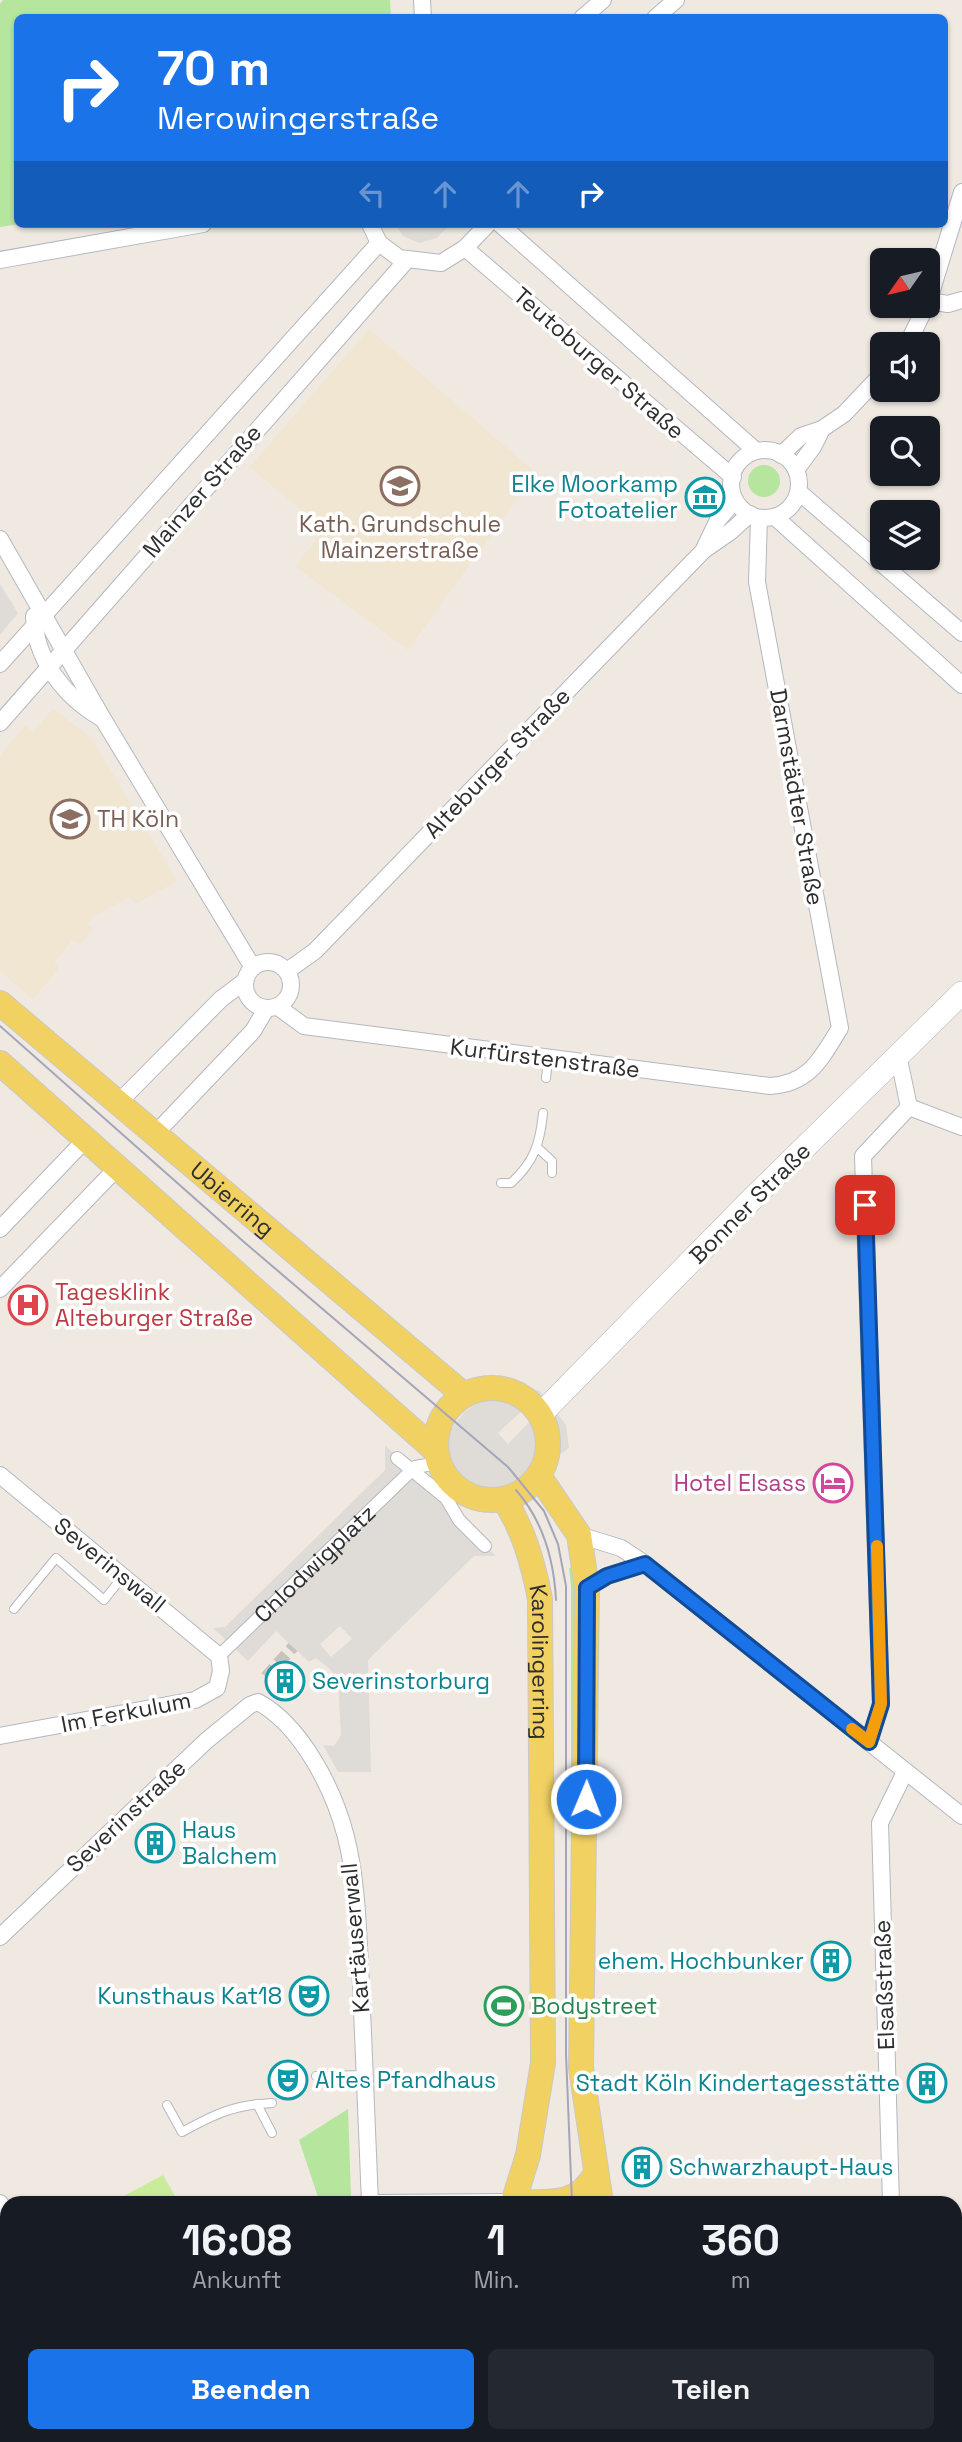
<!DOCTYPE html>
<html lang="de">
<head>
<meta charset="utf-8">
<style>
	:root { --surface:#171b24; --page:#242831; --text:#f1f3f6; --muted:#9ea1a6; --accent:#1a73e8 }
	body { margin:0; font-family:"Space Grotesk",sans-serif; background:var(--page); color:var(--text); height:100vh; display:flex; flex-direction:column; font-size:26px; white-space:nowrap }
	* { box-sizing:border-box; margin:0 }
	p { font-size:23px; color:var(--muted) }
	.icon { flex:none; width:38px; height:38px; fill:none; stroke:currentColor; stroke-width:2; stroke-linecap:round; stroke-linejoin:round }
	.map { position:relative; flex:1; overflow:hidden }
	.sheet { position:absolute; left:0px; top:2196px; width:962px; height:247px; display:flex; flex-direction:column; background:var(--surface); border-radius:21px 21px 0 0; box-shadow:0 2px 5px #0004 }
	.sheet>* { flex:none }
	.banner { position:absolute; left:14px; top:14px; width:934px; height:214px; border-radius:10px; box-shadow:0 2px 5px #0004; background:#1a73e8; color:#fff; overflow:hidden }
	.needle { width:46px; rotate:236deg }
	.controls { position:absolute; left:870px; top:248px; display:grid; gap:14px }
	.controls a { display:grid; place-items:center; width:70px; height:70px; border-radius:10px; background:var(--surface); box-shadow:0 2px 5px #0004; font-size:35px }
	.pin { position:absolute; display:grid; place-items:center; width:60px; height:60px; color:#fff; margin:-30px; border-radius:14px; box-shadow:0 4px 10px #0006 }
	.me { position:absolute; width:77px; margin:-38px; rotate:1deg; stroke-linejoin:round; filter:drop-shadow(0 0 5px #0008) }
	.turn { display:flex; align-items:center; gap:24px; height:147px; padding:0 28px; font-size:32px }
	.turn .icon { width:91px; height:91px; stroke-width:2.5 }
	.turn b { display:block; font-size:49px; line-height:60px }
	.lanes { display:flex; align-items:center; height:66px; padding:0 28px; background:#0003; justify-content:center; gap:35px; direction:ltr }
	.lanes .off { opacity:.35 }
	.eta { display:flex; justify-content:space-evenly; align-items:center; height:119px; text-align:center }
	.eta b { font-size:42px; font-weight:700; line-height:49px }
	.primary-button { display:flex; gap:14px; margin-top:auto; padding:14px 28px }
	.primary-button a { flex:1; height:80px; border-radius:10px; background:var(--accent); color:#fff; font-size:28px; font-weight:700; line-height:80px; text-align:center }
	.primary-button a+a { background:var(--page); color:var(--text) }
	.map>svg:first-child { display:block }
	.education { fill:#f0e6d1 }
	.green { fill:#b6e59e }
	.pitch { fill:#c9ec9a }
	.plaza { fill:#dfdcd8; fill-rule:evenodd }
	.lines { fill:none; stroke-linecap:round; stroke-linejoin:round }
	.pedestrian-tunnel { stroke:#c8c4bd; stroke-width:12; stroke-dasharray:12 6; stroke-linecap:butt }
	.service-casing { stroke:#b4b7c1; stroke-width:10 }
	.pedestrian-casing { stroke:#b4b7c1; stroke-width:14 }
	.minor-casing { stroke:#b4b7c1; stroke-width:18 }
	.secondary-casing { stroke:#b4b7c1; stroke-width:24 }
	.primary-casing { stroke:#c9c9c9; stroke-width:26 }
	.service { stroke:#fff; stroke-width:8 }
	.pedestrian { stroke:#fff; stroke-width:12 }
	.minor { stroke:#fff; stroke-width:16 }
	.secondary { stroke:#fff; stroke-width:23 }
	.primary { stroke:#f2d163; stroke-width:24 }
	.tram { stroke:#a3a6b8; stroke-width:2 }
	.route-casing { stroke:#114b97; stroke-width:18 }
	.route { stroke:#1a73e8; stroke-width:12 }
	.slow { stroke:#f59e0b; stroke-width:12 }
	.labels { text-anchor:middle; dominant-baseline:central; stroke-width:7; stroke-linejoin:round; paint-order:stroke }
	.street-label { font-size:23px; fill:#2e2e2e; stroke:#fff }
	.culture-label { font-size:23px; fill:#0d838f; stroke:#fff; text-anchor:end }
	.education-label { font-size:23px; fill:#785e54; stroke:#fff }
	.health-label { font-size:23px; fill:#be3a42; stroke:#fff; text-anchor:start }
	.hotel-label { font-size:23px; fill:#b23c85; stroke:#fff; text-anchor:end }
	.leisure-label { font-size:23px; fill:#27864d; stroke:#fff; text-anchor:start }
</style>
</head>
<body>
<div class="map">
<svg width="962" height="2442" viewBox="0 0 962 2442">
	<rect width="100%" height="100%" fill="#efe9e1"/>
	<g class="education">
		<polygon points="369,329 536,473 408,650 295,566 324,530 250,467"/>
		<polygon points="53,709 91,738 177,881 135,904 130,896 95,916 87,924 93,928 80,944 73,939 54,962 59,968 33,999 0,971 0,756 25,726 33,732"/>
	</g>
	<g class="green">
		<polygon points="3,0 390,0 391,17 18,18 19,224 0,227 0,4"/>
		<circle cx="764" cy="481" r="16"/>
		<polygon points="569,1568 578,1568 571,1893 571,1586"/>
		<polygon points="348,2109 351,2197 332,2203 320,2203 299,2140"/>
		<rect x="500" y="2436" width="82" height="6"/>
	</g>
	<polygon class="pitch" points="163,2175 179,2203 123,2203 120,2198"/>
	<g class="plaza">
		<polygon points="395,224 450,224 437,238 419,243 403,236"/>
		<polygon points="0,584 18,613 0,635"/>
		<path d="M508 1383 540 1391 566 1425 569 1448 484 1510 476 1509 430 1472 444 1439 464 1412ZM526 1407 534 1417 508 1444 498 1433Z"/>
		<path d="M385 1445 496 1556H474L368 1660 371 1772H338L323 1745 334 1746 341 1735 338 1682 330 1669 316 1658 309 1662 276 1631 248 1661 213 1628 225 1627 385 1470ZM340 1626 352 1639 331 1657 320 1644Z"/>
	</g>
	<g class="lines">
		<polyline class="pedestrian-tunnel" points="266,1677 293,1647"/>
		<defs>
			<g id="service">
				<polyline points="546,1078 548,1060"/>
				<polyline points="540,1150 552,1161 552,1173"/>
				<path d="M501 1183H511C534 1162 540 1144 543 1113"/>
				<polyline points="14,1609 56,1558 104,1600 124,1575"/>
				<polyline points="316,2076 365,2075"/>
				<polyline points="257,2104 272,2133"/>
				<path d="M167 2105 182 2132C215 2114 233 2105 272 2103"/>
			</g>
			<g id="pedestrian">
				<polyline points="397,1458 446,1498 459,1520 485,1546"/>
				<path id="s1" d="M219 1656 415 1467 439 1463"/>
			</g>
			<g id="minor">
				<polyline points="422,0 423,18"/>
				<polyline points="582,18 603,0"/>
				<polyline points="655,18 676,0"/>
				<polyline points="370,224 379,243 399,258 441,263 465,248 488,224"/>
				<polyline points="500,224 755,450"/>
				<polyline points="465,248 733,477"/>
				<polyline points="0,260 203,224"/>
				<polyline points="929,301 948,304 962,300"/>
				<polyline points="928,303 962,192"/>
				<polyline points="907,345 926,306"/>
				<circle cx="765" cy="484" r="34"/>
				<polyline points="781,455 801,436 822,429 844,414 882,374"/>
				<polyline points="796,470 813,447 822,429"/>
				<polyline points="799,492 962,633"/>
				<polyline points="775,517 962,685"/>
				<polyline points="0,539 103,719 252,966"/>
				<polyline points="705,547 718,520 735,500"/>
				<path d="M34 616C35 660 65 697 101 718"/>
				<polyline points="0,664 379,243"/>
				<polyline points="0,723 406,261"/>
				<circle cx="268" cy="985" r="23"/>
				<polyline points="287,971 315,951 704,550 730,532 750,514"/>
				<path d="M278 1007 304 1026 770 1086C809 1084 821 1059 840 1028L757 582 759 518"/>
				<polyline points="898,1055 909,1107 962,1127"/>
				<polyline points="119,1102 221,999 245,981"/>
				<polyline points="155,1134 253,1031 266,1009"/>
				<polyline points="0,1229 87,1138"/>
				<polyline points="0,1289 118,1167"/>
				<polyline points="0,1475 219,1656 221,1671 217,1688 195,1700 0,1736"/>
				<polyline points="579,1535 621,1548 645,1564 962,1816"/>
				<polyline points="587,1588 607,1576 645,1564"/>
				<polyline points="869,1742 881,1705 863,1156 909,1107"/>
				<path d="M0 1937 206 1741 250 1705 258 1702C302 1726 334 1790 346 1837 358 1885 358 1936 361 1985 364 2058 367 2131 370 2203"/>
				<polyline points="0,2203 7,2221"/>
				<polyline points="374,2203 513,2202"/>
				<polyline points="891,2203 880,1823 905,1772"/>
				<polyline points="956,2346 962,2346"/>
				<polyline points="11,2442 12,2436"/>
				<polyline points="40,2442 58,2436"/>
				<polyline points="365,2442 365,2436"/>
				<polyline points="902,2442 902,2436"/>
			</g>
			<polyline id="secondary" points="540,1415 749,1202 962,993"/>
			<g id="primary">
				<path id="s2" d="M0 1003 464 1395"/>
				<polyline points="0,1063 436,1451"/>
				<circle cx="492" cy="1444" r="56"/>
				<polyline points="539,1476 579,1535 587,1588 581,2068 601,2203"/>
				<path id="s3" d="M504 1499C524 1531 533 1563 540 1599L543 2063 528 2155 513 2203"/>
				<path d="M513 2202C547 2202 578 2208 596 2173"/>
				<polyline points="490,2442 490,2436"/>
				<polyline points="615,2442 615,2436"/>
			</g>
		</defs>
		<use href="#service" class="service-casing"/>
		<use href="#pedestrian" class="pedestrian-casing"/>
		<use href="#minor" class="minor-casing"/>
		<use href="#secondary" class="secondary-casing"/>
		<use href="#primary" class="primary-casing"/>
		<use href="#service" class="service"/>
		<use href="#pedestrian" class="pedestrian"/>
		<use href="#minor" class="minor"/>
		<use href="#secondary" class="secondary"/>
		<use href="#primary" class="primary"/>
		<g class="tram">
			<polyline points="0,1026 244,1242 508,1467 544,1511 558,1544 566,1586 566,2054 572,2203"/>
			<path d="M516 1490C543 1521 554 1560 556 1600"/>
			<polyline points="586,2436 586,2442"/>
		</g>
	</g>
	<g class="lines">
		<defs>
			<polyline id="route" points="586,1799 587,1588 607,1576 645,1564 869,1742 881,1704 865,1205"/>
		</defs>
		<use href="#route" class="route-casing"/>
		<use href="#route" class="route"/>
		<polyline class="slow" points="852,1729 869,1742 881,1704 877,1546"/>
	</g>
	<defs>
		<symbol id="school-ring" viewBox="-11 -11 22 22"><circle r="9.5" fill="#fff" stroke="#8d6e63" stroke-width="1.5"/><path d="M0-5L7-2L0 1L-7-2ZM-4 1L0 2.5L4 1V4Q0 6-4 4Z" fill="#8d6e63"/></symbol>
		<symbol id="museum-ring" viewBox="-11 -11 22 22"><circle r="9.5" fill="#fff" stroke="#0f9aa8" stroke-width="1.5"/><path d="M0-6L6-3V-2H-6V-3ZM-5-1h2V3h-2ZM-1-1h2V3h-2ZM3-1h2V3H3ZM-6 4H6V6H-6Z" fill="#0f9aa8"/></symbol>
		<symbol id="university-ring" viewBox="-11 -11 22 22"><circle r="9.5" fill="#fff" stroke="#8d6e63" stroke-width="1.5"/><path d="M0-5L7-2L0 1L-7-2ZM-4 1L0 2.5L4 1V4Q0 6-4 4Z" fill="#8d6e63"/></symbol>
		<symbol id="hospital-ring" viewBox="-11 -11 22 22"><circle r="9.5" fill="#fff" stroke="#e0444e" stroke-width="1.5"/><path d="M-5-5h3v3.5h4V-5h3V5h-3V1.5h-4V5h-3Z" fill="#e0444e"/></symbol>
		<symbol id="hotel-ring" viewBox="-11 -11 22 22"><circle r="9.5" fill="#fff" stroke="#d1479c" stroke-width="1.5"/><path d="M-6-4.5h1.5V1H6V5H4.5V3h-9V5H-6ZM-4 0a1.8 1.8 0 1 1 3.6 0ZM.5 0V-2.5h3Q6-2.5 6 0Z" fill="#d1479c"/></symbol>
		<symbol id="building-ring" viewBox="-11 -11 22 22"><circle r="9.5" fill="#fff" stroke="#0f9aa8" stroke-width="1.5"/><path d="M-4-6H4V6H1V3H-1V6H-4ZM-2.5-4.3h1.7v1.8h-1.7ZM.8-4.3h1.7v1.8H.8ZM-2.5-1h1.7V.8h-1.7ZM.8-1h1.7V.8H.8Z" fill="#0f9aa8"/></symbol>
		<symbol id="theatre-ring" viewBox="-11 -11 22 22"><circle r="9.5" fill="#fff" stroke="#0f9aa8" stroke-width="1.5"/><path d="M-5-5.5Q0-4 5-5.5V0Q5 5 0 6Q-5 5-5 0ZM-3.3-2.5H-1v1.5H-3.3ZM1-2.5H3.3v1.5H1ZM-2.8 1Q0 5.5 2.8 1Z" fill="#0f9aa8"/></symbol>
		<symbol id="stadium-ring" viewBox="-11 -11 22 22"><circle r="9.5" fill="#fff" stroke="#2e9e5b" stroke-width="1.5"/><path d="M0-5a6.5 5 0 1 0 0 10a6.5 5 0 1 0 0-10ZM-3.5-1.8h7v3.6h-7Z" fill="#2e9e5b"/></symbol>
	</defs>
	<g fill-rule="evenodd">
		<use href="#school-ring" x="378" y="464" width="44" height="44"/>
		<use href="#museum-ring" x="683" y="475" width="44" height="44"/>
		<use href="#university-ring" x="48" y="797" width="44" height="44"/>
		<use href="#hospital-ring" x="6" y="1283" width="44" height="44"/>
		<use href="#hotel-ring" x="811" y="1461" width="44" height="44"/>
		<use href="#building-ring" x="263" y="1659" width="44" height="44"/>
		<use href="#building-ring" x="133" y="1821" width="44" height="44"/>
		<use href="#building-ring" x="809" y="1939" width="44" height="44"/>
		<use href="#theatre-ring" x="287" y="1974" width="44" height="44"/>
		<use href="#stadium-ring" x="482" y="1984" width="44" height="44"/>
		<use href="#theatre-ring" x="266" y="2058" width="44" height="44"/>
		<use href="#building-ring" x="905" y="2061" width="44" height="44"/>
		<use href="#building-ring" x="620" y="2145" width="44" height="44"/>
	</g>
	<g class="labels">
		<g class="street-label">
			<text transform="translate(599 363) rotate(41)">Teutoburger Straße</text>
			<text transform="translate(202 491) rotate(-49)">Mainzer Straße</text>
			<text transform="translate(497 763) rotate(-46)">Alteburger Straße</text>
			<text transform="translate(797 797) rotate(80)">Darmstädter Straße</text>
			<text transform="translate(545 1058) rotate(7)">Kurfürstenstraße</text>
			<text stroke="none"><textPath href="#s2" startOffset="304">Ubierring</textPath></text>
			<text transform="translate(750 1203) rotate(-45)">Bonner Straße</text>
			<text stroke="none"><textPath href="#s1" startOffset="133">Chlodwigplatz</textPath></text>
			<text transform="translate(110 1565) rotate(39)">Severinswall</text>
			<text stroke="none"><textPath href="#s3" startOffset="170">Karolingerring</textPath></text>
			<text transform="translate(126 1712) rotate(-11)">Im Ferkulum</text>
			<text transform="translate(126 1816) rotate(-43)">Severinstraße</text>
			<text transform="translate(355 1938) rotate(-95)">Kartäuserwall</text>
			<text transform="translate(884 1985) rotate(-92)">Elsaßstraße</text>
		</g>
		<g class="culture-label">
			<text x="678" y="484">Elke Moorkamp<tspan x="678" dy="26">Fotoatelier</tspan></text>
			<text x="312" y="1681" text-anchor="start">Severinstorburg</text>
			<text x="182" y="1830" text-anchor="start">Haus<tspan x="182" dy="26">Balchem</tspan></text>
			<text x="804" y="1961">ehem. Hochbunker</text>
			<text x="282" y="1996">Kunsthaus Kat18</text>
			<text x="315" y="2080" text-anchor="start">Altes Pfandhaus</text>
			<text x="900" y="2083">Stadt Köln Kindertagesstätte</text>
			<text x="669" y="2167" text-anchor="start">Schwarzhaupt-Haus</text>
		</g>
		<g class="education-label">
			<text x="400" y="524">Kath. Grundschule<tspan x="400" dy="26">Mainzerstraße</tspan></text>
			<text x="97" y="819" text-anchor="start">TH Köln</text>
		</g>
		<g class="health-label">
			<text x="55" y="1292">Tagesklink<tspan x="55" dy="26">Alteburger Straße</tspan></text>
		</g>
		<g class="hotel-label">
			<text x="806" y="1483">Hotel Elsass</text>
		</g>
		<g class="leisure-label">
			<text x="531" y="2006">Bodystreet</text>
		</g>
	</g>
</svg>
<div class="controls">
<a><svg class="needle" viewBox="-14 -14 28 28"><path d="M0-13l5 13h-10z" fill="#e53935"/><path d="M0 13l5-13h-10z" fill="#9ea1a6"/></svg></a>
<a><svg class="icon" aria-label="sound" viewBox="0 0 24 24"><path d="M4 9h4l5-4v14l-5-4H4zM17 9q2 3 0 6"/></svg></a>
<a><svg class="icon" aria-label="search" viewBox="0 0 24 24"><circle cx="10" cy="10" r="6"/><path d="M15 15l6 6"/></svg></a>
<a><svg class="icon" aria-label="layers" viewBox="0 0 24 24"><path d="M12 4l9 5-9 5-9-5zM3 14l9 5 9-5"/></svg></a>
</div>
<div class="pin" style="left:865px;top:1205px;background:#d93025"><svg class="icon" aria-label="arrive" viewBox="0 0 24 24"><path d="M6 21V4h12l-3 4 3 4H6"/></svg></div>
<svg class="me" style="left:586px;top:1799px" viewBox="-20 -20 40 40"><circle r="17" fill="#1a73e8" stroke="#fff" stroke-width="3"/><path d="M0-11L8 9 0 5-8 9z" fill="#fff"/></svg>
<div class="banner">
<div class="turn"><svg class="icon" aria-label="right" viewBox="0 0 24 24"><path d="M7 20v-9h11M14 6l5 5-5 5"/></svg><div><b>70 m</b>Merowingerstraße</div></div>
<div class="lanes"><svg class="icon off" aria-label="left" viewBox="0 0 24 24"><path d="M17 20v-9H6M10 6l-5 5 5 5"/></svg><svg class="icon off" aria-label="ahead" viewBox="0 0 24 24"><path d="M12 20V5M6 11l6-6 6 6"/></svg><svg class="icon off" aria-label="ahead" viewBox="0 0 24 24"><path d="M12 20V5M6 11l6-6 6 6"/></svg><svg class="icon" aria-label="right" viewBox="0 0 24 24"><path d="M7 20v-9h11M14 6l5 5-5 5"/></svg></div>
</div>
<section class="sheet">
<div class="eta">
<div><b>16:08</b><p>Ankunft</p></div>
<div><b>1</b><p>Min.</p></div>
<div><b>360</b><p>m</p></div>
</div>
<div class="primary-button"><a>Beenden</a><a>Teilen</a></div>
</section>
</div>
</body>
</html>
